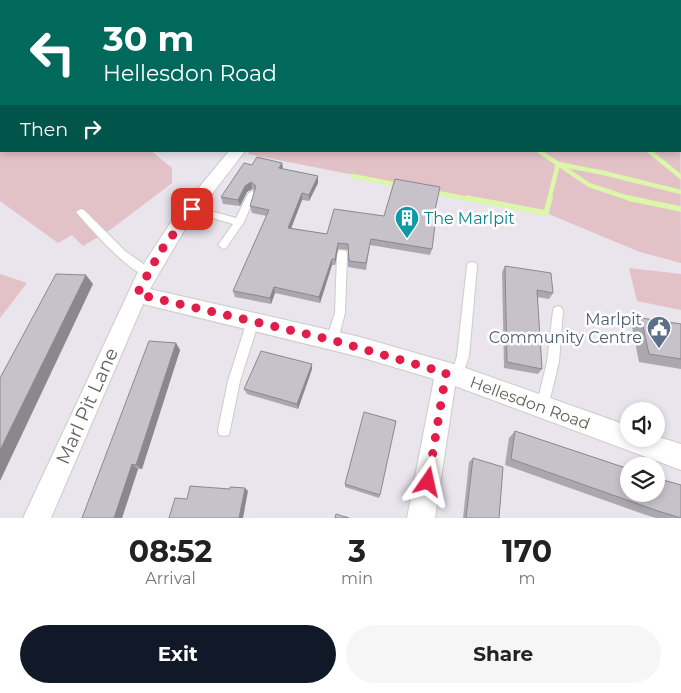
<!DOCTYPE html>
<html lang="en">
<head>
<meta charset="utf-8">
<style>
	:root { --surface:#fff; --page:#f6f6f6; --text:#222; --muted:#767676; --accent:#111827 }
	body { margin:0; font-family:Montserrat,sans-serif; background:var(--page); color:var(--text); height:100vh; display:flex; flex-direction:column; font-size:19px; white-space:nowrap }
	* { box-sizing:border-box; margin:0 }
	p { font-size:16px; color:var(--muted) }
	.icon { flex:none; width:28px; height:28px; fill:none; stroke:currentColor; stroke-width:2; stroke-linecap:round; stroke-linejoin:round }
	.map { position:relative; height:518px; overflow:hidden }
	.details { display:flex; flex-direction:column; background:var(--surface); flex:1 }
	.details>* { flex:none }
	.banner { position:absolute; left:0px; top:0px; width:681px; height:152px; box-shadow:0 2px 8px #0003; background:#00695c; color:#fff; overflow:hidden }
	.controls { position:absolute; left:620px; top:402px; display:grid; gap:10px }
	.controls a { display:grid; place-items:center; width:45px; height:45px; border-radius:50%; background:var(--surface); box-shadow:0 2px 8px #0003; font-size:25px }
	.pin { position:absolute; display:grid; place-items:center; width:42px; height:42px; color:#fff; margin:-21px; border-radius:10px; box-shadow:0 2px 8px #0006 }
	.me { position:absolute; width:55px; margin:-28px; rotate:11deg; stroke-linejoin:round; filter:drop-shadow(0 0 4px #0008) }
	.turn { display:flex; align-items:center; gap:18px; height:105px; padding:0 20px; font-size:22px }
	.turn .icon { width:65px; height:65px; stroke-width:2.5 }
	.turn b { display:block; font-size:35px; line-height:42px }
	.then { display:flex; align-items:center; height:48px; padding:0 20px; background:#0003; gap:10px; font-size:19px }
	.eta { display:flex; justify-content:space-evenly; align-items:center; height:85px; text-align:center }
	.eta b { font-size:30px; font-weight:700; line-height:35px }
	.action { display:flex; gap:10px; margin-top:auto; padding:10px 20px }
	.action a { flex:1; height:58px; border-radius:30px; background:var(--accent); color:#fff; font-size:20px; font-weight:700; line-height:58px; text-align:center }
	.action a+a { background:var(--page); color:var(--text) }
	.map>svg:first-child { display:block }
	.green { fill:#e2c2c6 }
	.lines { fill:none; stroke-linecap:round; stroke-linejoin:round }
	.stream-far1 { stroke:#dcf6aa; stroke-width:4.5 }
	.stream { stroke:#dcf6aa; stroke-width:5.5 }
	.service-casing { stroke:#c9cdc7; stroke-width:2 }
	.minor-casing { stroke:#c9cdc7; stroke-width:2 }
	.service { fill:#fff; fill-rule:evenodd }
	.minor { fill:#fff; fill-rule:evenodd }
	.wall { fill:#aba7ae }
	.shaded-wall { fill:#8b888d }
	.building { fill:#c7c2ca; stroke:#8b888d }
	.route { stroke:#e11d48; stroke-width:9; stroke-dasharray:0 16.2 }
	.labels { text-anchor:middle; dominant-baseline:central; stroke-width:5; stroke-linejoin:round; paint-order:stroke }
	.culture-label { font-size:16px; fill:#0d838f; stroke:#fff; text-anchor:start }
	.service-label { font-size:16px; fill:#4e5e75; stroke:#fff; text-anchor:end }
	.street-label { font-size:16px; fill:#5f635c; stroke:#fff }
	.near-street-label { font-size:19px; fill:#5f635c; stroke:#fff }
</style>
</head>
<body>
<div class="map">
<svg width="681" height="518" viewBox="0 0 681 518">
	<rect width="100%" height="100%" fill="#eae4ed"/>
	<g class="green">
		<polygon points="0,0 320,0 1,1 1,19"/>
		<polygon points="0,48 1,151 151,151 172,168 172,183 110,230 83,246 72,235 58,243 0,201"/>
		<polygon points="680,71 681,263 640,252 546,213 248,154 250,151 680,151"/>
		<polygon points="629,268 681,274 681,310 637,301"/>
		<polygon points="0,274 27,283 0,318"/>
	</g>
	<g class="lines">
		<g class="stream-far1">
			<polyline points="539,151 589,185 634,200"/>
			<polyline points="649,151 681,177"/>
			<polyline points="352,176 399,185"/>
			<polyline points="433,192 473,200"/>
			<polyline points="549,200 558,164 604,173 681,192"/>
		</g>
		<g class="stream">
			<polyline points="467,198 546,213 550,198"/>
			<polyline points="628,198 681,209"/>
		</g>
		<defs>
			<g id="service">
				<polygon points="252,191 256,194 244,222 226,248 223,249 218,245 233,224 189,211 187,209 192,206 236,218 248,194"/>
				<path d="M81 209 84 210 125 251 152 270 153 273 152 276C136 281 89 227 78 214L76 212Z"/>
				<polygon points="342,250 346,251 347,254 345,313 338,340 336,344 332,345 328,344 326,340 335,313 337,254 338,251"/>
				<polygon points="472,262 476,263 477,266 469,356 461,380 457,382 453,380 451,376 457,356 467,266 468,263"/>
				<polygon points="558,306 562,308 563,311 559,362 548,407 546,411 542,413 538,411 536,407 547,362 553,311 554,308"/>
				<polygon points="253,316 257,318 259,321 240,381 230,430 229,435 224,436 219,435 218,430 228,381 247,321 249,318"/>
			</g>
			<polygon id="minor" points="229,151 245,151 185,229 150,289 360,337 457,365 629,426 629,439 656,439 656,436 681,444 681,470 455,386 435,518 407,518 434,379 360,357 143,304 51,518 23,518 137,274 173,219"/>
		</defs>
		<use href="#service" class="service-casing"/>
		<use href="#minor" class="minor-casing"/>
		<use href="#service" class="service"/>
		<use href="#minor" class="minor"/>
	</g>
	<g class="wall">
		<polygon points="282,163 283,169 318,176 318,183 309,201 302,200 291,228 327,234 432,224 432,249 430,255 370,245 366,270 348,267 348,250 338,249 335,265 332,265 320,303 275,293 271,304 235,297 233,291 267,216 252,213 250,206 255,191 252,189 247,192 240,206 223,204 221,197 252,165"/>
		<polygon points="505,266 553,293 549,299 537,297 542,369 538,374 504,368 502,272"/>
		<polygon points="641,318 681,324 681,369 639,362 632,327"/>
		<polygon points="176,343 180,350 142,469 138,469 122,518 82,518"/>
		<polygon points="312,364 312,369 298,409 247,394 244,389"/>
		<polygon points="515,431 629,494 681,518 656,518 646,515 505,465 509,438"/>
		<polygon points="473,458 499,518 463,518 469,462"/>
		<polygon points="345,484 380,495 379,498 345,487"/>
	</g>
	<g class="shaded-wall">
		<polygon points="282,163 283,169 279,168"/>
		<polygon points="318,176 318,183 309,201 309,195"/>
		<polygon points="251,182 252,189 247,192 240,206 238,200 245,186"/>
		<polygon points="302,193 302,200 289,234 288,228"/>
		<polygon points="338,243 338,249 335,265 335,259"/>
		<polygon points="332,259 332,265 320,303 319,297"/>
		<polygon points="86,275 93,284 0,481 0,450"/>
		<polygon points="274,287 275,293 271,304 270,298"/>
		<polygon points="176,343 180,350 142,469 136,465"/>
		<polygon points="312,364 312,369 298,409 297,404"/>
		<polygon points="132,464 138,469 122,518 114,518"/>
		<polygon points="245,488 248,491 243,518 239,518"/>
	</g>
	<g class="building">
		<polygon points="257,157 282,163 279,168 318,176 309,195 302,193 288,228 327,234 334,209 384,216 395,179 440,187 432,224 435,225 432,249 371,239 366,263 349,261 348,244 338,243 335,259 332,259 319,297 274,287 270,298 233,291 269,210 250,206 256,186 251,182 245,186 238,200 221,197 244,163 252,165"/>
		<polygon points="505,266 551,273 553,293 537,290 542,369 507,362"/>
		<polygon points="56,274 86,275 0,450 0,378"/>
		<polygon points="641,318 681,324 681,359 649,354"/>
		<polygon points="149,341 176,343 136,465 132,464 114,518 82,518"/>
		<polygon points="261,351 312,364 297,404 244,389"/>
		<polygon points="364,412 396,421 380,495 345,484"/>
		<polygon points="515,431 629,469 629,494 656,494 656,478 681,485 681,518 658,511 511,459"/>
		<polygon points="473,458 503,467 499,518 466,518"/>
		<polygon points="190,486 230,489 230,487 245,488 239,518 169,518 175,498 187,499"/>
		<polygon points="336,514 349,518 335,518"/>
	</g>
	<g class="lines">
		<polyline class="route" points="192,209 160,252 137,294 332,340 446,373 428,482"/>
	</g>
	<defs>
		<symbol id="building-pin" viewBox="-11 -11 22 30"><path d="M0 17L-7.5 6A9.5 9.5 0 1 1 7.5 6Z" fill="#0f9aa8" stroke="#fff"/><path d="M-4-6H4V6H1V3H-1V6H-4ZM-2.5-4.3h1.7v1.8h-1.7ZM.8-4.3h1.7v1.8H.8ZM-2.5-1h1.7V.8h-1.7ZM.8-1h1.7V.8H.8Z" fill="#fff"/></symbol>
		<symbol id="civic-pin" viewBox="-11 -11 22 30"><path d="M0 17L-7.5 6A9.5 9.5 0 1 1 7.5 6Z" fill="#5c6f8a" stroke="#fff"/><path d="M-.6-6.5H3V-4.5H.6V-3L4-1V1h2V6H-6V1h2V-1L-.6-3ZM-1.2 2.5V6h2.4V2.5Z" fill="#fff"/></symbol>
	</defs>
	<g fill-rule="evenodd">
		<use href="#building-pin" x="393" y="204" width="28" height="38"/>
		<use href="#civic-pin" x="645" y="314" width="28" height="38"/>
	</g>
	<g class="labels">
		<g class="culture-label">
			<text x="424" y="218">The Marlpit</text>
		</g>
		<g class="service-label">
			<text x="642" y="319">Marlpit<tspan x="642" dy="18">Community Centre</tspan></text>
		</g>
		<g class="street-label">
			<text transform="translate(530 403) rotate(20)">Hellesdon Road</text>
		</g>
		<g class="near-street-label">
			<text transform="translate(87 406) rotate(-66)">Marl Pit Lane</text>
		</g>
	</g>
</svg>
<div class="controls">
<a><svg class="icon" aria-label="sound" viewBox="0 0 24 24"><path d="M4 9h4l5-4v14l-5-4H4zM17 9q2 3 0 6"/></svg></a>
<a><svg class="icon" aria-label="layers" viewBox="0 0 24 24"><path d="M12 4l9 5-9 5-9-5zM3 14l9 5 9-5"/></svg></a>
</div>
<div class="pin" style="left:192px;top:209px;background:#d93025"><svg class="icon" aria-label="arrive" viewBox="0 0 24 24"><path d="M6 21V4h12l-3 4 3 4H6"/></svg></div>
<svg class="me" style="left:428px;top:482px" viewBox="-20 -20 40 40"><path d="M0-17L14 15 0 8-14 15z" fill="#e11d48" stroke="#fff" stroke-width="4"/></svg>
<div class="banner">
<div class="turn"><svg class="icon" aria-label="left" viewBox="0 0 24 24"><path d="M17 20v-9H6M10 6l-5 5 5 5"/></svg><div><b>30 m</b>Hellesdon Road</div></div>
<div class="then">Then<svg class="icon" aria-label="right" viewBox="0 0 24 24"><path d="M7 20v-9h11M14 6l5 5-5 5"/></svg></div>
</div>
</div>
<section class="details">
<div class="eta">
<div><b>08:52</b><p>Arrival</p></div>
<div><b>3</b><p>min</p></div>
<div><b>170</b><p>m</p></div>
</div>
<div class="action"><a>Exit</a><a>Share</a></div>
</section>
</body>
</html>
